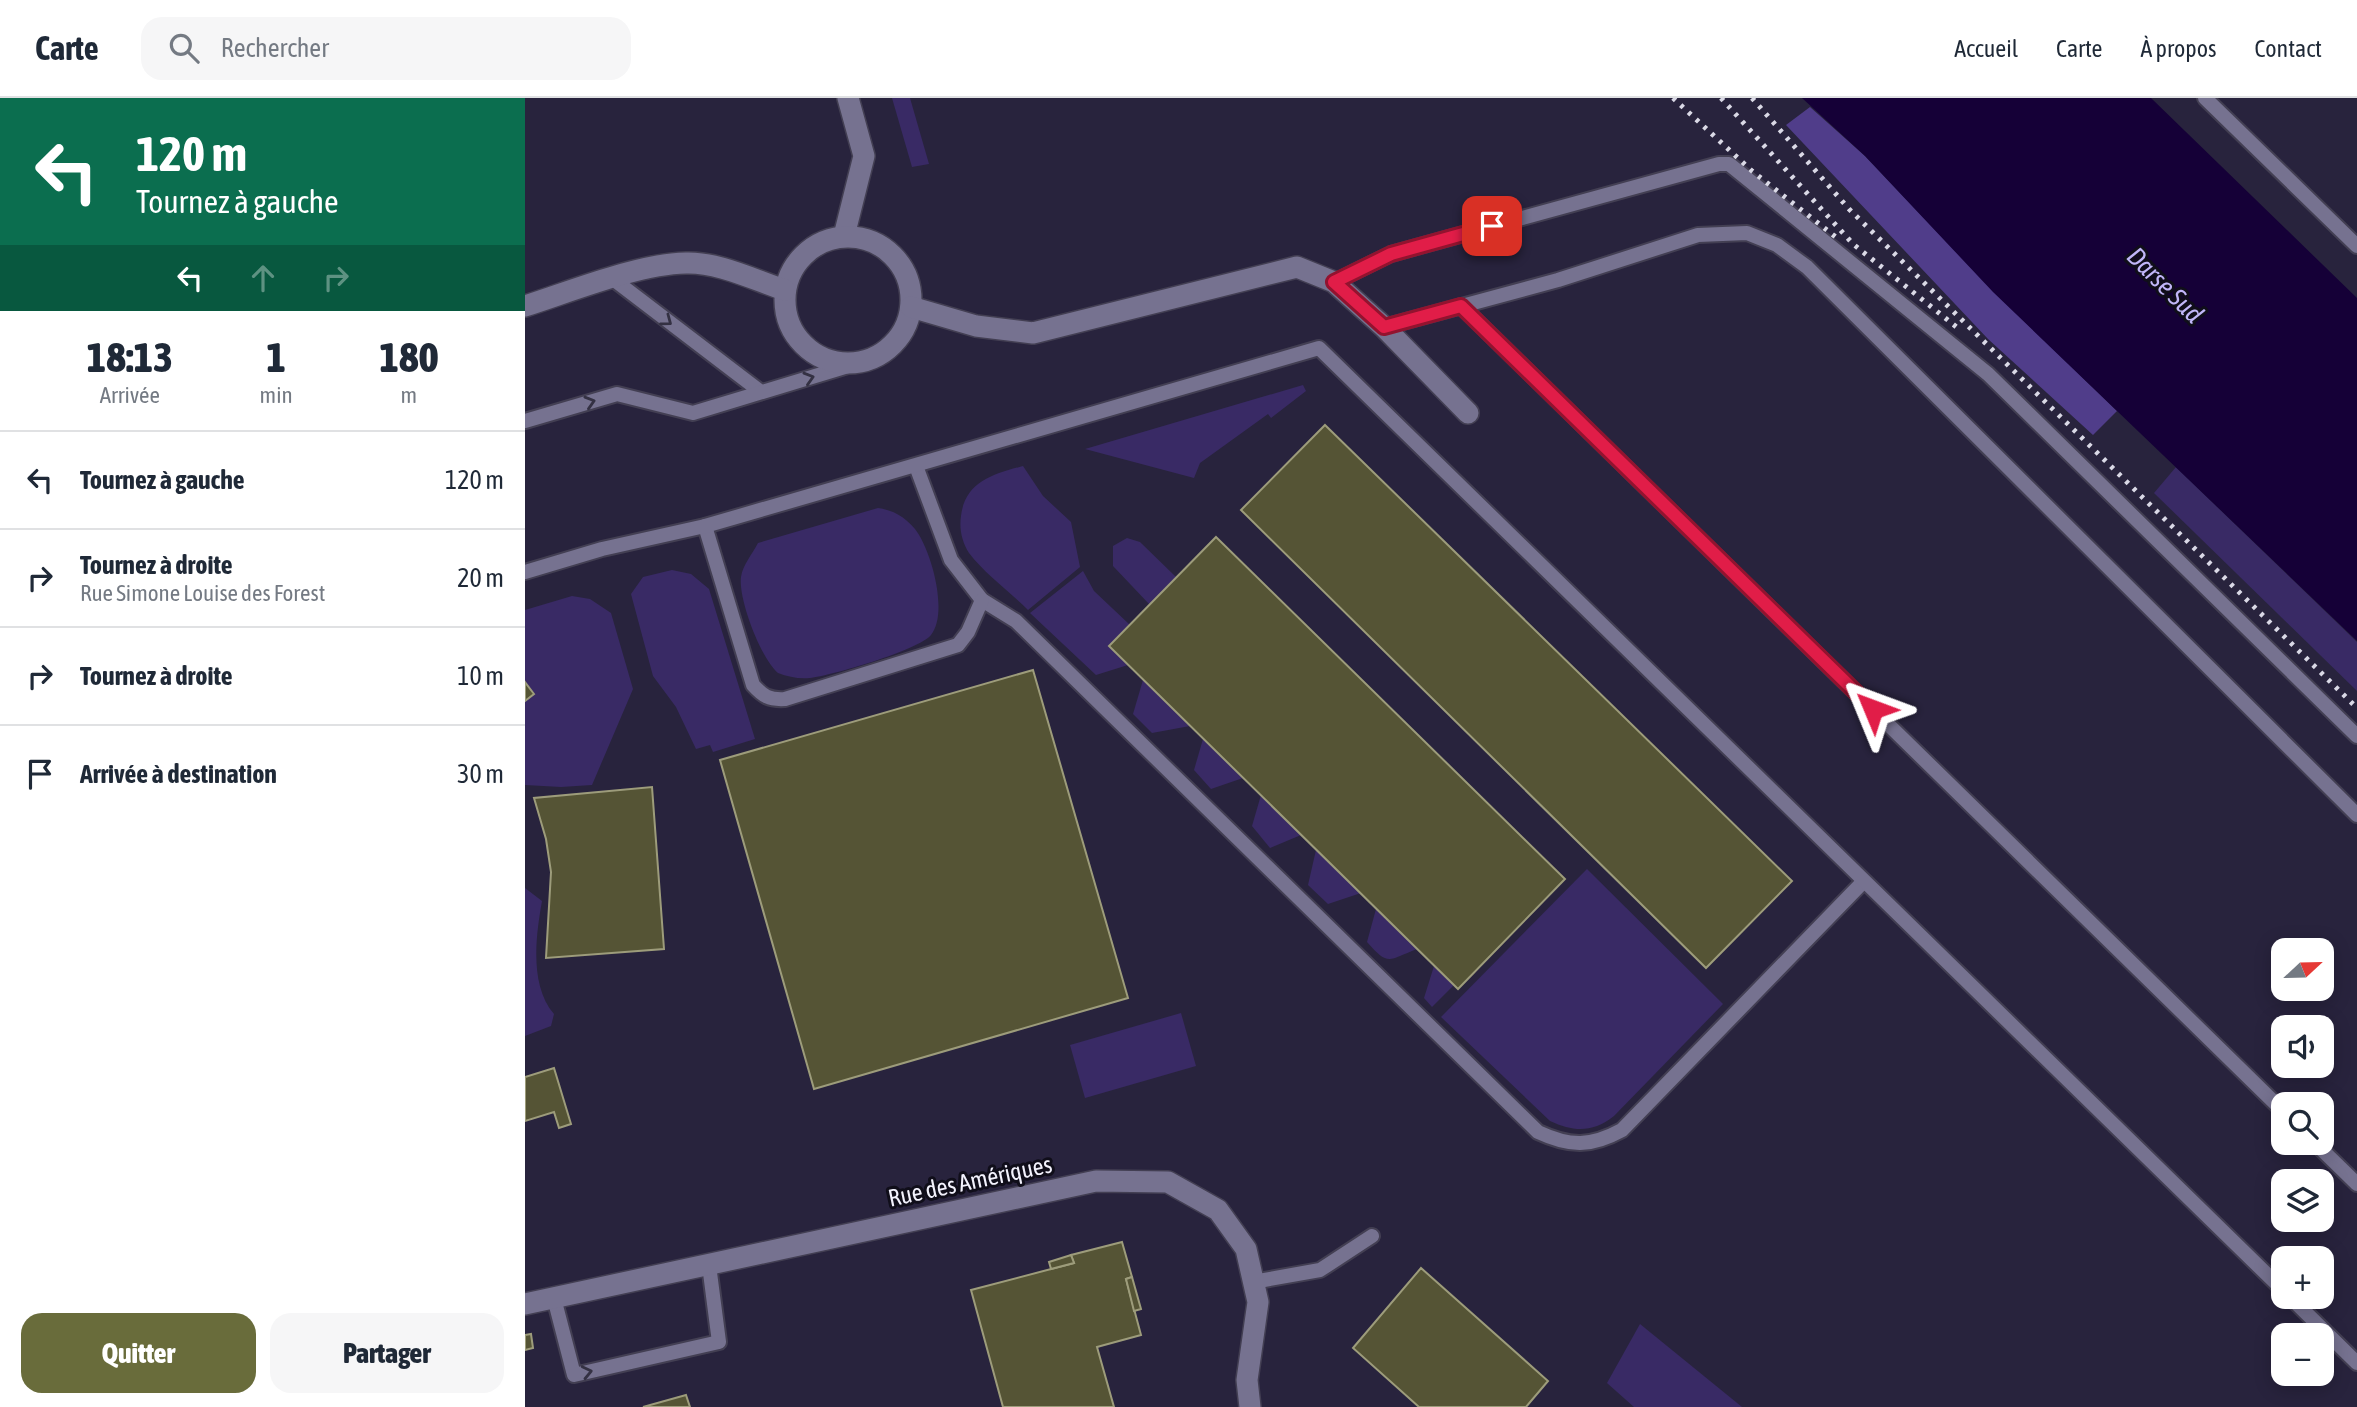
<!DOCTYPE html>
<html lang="fr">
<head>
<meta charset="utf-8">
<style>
	:root { --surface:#fff; --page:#f6f6f7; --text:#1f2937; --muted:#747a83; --line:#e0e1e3; --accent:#696c3b }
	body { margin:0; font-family:"Asap Condensed",sans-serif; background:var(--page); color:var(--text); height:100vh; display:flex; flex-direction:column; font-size:26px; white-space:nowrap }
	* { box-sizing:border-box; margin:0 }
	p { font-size:23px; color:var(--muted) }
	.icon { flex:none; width:38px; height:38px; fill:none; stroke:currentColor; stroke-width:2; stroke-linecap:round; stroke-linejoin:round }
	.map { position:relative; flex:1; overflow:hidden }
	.details { display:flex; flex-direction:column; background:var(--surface); width:525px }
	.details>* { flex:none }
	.hud { background:#0b6e4f; color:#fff; overflow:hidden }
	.needle { width:46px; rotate:68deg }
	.fabs { position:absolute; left:1746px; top:840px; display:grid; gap:14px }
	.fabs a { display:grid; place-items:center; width:63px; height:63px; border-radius:14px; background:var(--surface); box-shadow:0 4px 18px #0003; font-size:35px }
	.pin { position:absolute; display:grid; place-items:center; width:60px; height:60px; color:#fff; margin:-30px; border-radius:14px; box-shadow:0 4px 10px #0006 }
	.me { position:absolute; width:77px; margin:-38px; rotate:314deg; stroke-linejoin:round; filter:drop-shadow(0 0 5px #0008) }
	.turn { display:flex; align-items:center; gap:24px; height:147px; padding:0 21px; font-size:32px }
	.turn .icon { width:91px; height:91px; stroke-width:2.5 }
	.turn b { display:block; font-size:49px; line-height:60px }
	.lanes { display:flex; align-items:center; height:66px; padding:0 21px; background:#0003; justify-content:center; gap:35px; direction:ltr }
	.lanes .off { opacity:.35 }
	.eta { display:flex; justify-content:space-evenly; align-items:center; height:119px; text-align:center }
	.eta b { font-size:42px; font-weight:800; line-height:49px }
	.action { display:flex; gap:14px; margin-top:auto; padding:14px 21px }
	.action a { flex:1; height:80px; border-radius:21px; background:var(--accent); color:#fff; font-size:28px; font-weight:800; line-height:80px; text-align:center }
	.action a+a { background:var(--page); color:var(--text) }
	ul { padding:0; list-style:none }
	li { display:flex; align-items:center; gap:21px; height:98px; padding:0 21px; border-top:2px solid var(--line) }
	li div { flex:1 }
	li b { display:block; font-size:26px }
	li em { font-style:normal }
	header { display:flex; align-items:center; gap:42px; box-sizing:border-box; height:98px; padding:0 35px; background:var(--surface); border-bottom:2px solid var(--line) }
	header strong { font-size:33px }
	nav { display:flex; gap:38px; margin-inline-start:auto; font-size:24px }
	.search { width:490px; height:63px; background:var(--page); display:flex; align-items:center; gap:18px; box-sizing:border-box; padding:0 24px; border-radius:21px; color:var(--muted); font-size:26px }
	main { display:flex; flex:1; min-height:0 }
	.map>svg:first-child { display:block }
	.green { fill:#392a65 }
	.forest { fill:#503d8a }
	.water { fill:#150037 }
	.building { fill:#555435; stroke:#9d9c7b; stroke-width:2 }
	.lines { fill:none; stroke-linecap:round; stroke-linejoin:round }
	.service-casing { stroke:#433f53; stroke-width:18 }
	.minor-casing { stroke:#433f53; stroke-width:24 }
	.service { stroke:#767290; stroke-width:14 }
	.minor { stroke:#767290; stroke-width:21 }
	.rail { stroke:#dad9e6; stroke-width:5; stroke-dasharray:3.5 7; stroke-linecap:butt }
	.oneway { stroke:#343143 }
	.route-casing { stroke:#92132f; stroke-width:18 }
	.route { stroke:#e11d48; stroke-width:12 }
	.labels { text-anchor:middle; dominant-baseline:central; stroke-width:6; stroke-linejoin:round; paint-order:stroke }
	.street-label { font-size:24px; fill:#f3f2fd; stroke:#100e1a }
	.water-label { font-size:26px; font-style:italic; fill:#c1b6f8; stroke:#100e1a }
</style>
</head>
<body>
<header>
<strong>Carte</strong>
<div class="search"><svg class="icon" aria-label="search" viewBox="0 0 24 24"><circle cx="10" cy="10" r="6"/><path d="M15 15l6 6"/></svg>Rechercher</div>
<nav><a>Accueil</a><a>Carte</a><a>À propos</a><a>Contact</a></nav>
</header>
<main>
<section class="details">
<div class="hud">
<div class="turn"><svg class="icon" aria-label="left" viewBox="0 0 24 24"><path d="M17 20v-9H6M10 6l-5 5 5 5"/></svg><div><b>120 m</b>Tournez à gauche</div></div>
<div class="lanes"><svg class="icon" aria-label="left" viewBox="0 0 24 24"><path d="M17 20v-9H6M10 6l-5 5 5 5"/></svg><svg class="icon off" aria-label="ahead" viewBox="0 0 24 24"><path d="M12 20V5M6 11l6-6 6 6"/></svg><svg class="icon off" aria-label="right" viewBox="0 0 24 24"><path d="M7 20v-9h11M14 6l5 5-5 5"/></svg></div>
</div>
<div class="eta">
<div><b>18:13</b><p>Arrivée</p></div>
<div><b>1</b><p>min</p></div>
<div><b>180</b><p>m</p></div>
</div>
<ul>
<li><svg class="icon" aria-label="left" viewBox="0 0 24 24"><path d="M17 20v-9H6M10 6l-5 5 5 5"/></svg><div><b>Tournez à gauche</b></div><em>120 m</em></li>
<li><svg class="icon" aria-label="right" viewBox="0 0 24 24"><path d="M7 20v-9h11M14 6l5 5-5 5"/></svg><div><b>Tournez à droite</b><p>Rue Simone Louise des Forest</p></div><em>20 m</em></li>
<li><svg class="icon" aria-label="right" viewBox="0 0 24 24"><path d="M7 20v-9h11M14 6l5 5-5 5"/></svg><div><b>Tournez à droite</b></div><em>10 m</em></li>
<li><svg class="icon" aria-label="arrive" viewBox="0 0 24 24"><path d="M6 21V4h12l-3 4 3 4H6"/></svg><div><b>Arrivée à destination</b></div><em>30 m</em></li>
</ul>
<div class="action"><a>Quitter</a><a>Partager</a></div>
</section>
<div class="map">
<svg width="1832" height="1309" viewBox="0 0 1832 1309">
	<rect width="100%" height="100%" fill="#28233d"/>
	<g class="green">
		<polygon points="367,0 385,0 404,66 387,69"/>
		<polygon points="778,287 781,293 746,320 743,316 675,365 669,380 560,351"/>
		<path d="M498 368 518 398 546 424 555 469 503 512C484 493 460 476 444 455 437 444 434 431 436 418 440 384 468 376 498 368Z"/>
		<polygon points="1651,369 1832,544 1832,593 1629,395"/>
		<path d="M353 410C368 412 380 419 390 431 406 451 424 515 406 537 394 552 305 578 285 580 274 581 263 579 253 575 236 561 213 501 216 479 218 466 227 457 233 445Z"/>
		<polygon points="602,440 615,444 652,480 625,507 588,468 588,448"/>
		<polygon points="147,472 166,476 184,491 230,641 188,654 185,647 171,651 151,609 128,578 106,496 118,479"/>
		<polygon points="558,473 569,493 605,527 584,548 603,567 571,577 505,515"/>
		<polygon points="47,498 65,501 86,515 108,591 67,687 36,689 0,687 0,603 9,595 0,584 0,512"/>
		<polygon points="618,582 665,628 627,635 608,616"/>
		<polygon points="678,641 718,680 686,691 669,672"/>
		<polygon points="736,697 776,737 745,750 727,728"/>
		<polygon points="791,752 836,795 803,806 783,787"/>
		<path d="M1062 771 1198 906 1089 1018C1067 1035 1049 1034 1025 1023L916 919Z"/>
		<path d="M0 790 17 803C11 837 4 887 29 916L26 928 0 938Z"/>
		<path d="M851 811 892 851C863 862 864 869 842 844Z"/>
		<polygon points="909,868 929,887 907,909 899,900"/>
		<polygon points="656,915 671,968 560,1000 545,947"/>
		<polygon points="1115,1226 1217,1309 1109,1309 1082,1285"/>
	</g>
	<polygon class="forest" points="1285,9 1340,58 1468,193 1592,313 1568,337 1463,241 1261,27"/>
	<polygon class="water" points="1277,0 1626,0 1832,200 1832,543 1468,194 1340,58"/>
	<g class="building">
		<polygon points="800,327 1267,783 1181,870 716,412"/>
		<polygon points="691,439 1040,781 933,891 584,548"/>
		<polygon points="508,572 603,900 289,991 195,662"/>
		<polygon points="0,584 9,596 0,603"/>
		<polygon points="127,689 139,851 21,860 26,774 21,741 9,700"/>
		<polygon points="29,970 46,1026 34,1030 29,1014 0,1023 0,979"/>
		<polygon points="597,1144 607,1179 601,1181 616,1237 572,1249 589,1309 478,1309 446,1192 549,1165 546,1157"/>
		<polygon points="546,1157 549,1165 526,1171 524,1164"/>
		<polygon points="896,1170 1023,1283 1001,1309 894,1309 828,1250"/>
		<polygon points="607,1179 616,1211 609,1213 601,1181"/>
		<polygon points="6,1236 8,1250 0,1252 0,1237"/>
		<polygon points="161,1297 165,1309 118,1309"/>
	</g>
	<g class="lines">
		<defs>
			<g id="service">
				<polyline points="1680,0 1832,148"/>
				<polyline points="88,181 236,294"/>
				<polyline points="809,184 866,156 1194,66 1204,66 1463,276 1832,638"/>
				<polyline points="936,208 1759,1014"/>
				<polyline points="859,229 1033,182 1173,137 1222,135 1252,147 1282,169 1832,717"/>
				<polyline points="0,323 92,296 168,315 333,265"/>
				<path d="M391 368 426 462 457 502 491 523 1013 1034C1045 1049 1066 1049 1097 1032L1338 784"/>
				<path d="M180 428 228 587C238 598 244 602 260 601L433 547 443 534 457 502"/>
				<polyline points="0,474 77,451 180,428 794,250 1759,1193"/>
				<polyline points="1790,1045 1832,1086"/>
				<polyline points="728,1184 795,1172 847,1138"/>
				<polyline points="1765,1199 1832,1265"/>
				<polyline points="29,1200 49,1277 194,1244 184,1167"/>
			</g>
			<g id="minor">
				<polyline points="319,138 339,58 323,0"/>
				<circle cx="323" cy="202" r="63"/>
				<path d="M0 208C47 193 113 166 161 165 194 164 229 182 260 192"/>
				<polyline points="386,209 451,228 508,235 772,169 809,184 859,229 943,315"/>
				<polyline points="0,1206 571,1083 643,1084 693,1112 721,1151 733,1204 722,1282 725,1309"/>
			</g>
		</defs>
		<use href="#service" class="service-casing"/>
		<use href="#minor" class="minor-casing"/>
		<use href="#service" class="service"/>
		<use href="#minor" class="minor"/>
		<g class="rail">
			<polyline points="1148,0 1227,73 1312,140"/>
			<polyline points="1196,0 1328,146 1434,231"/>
			<polyline points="1227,0 1324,111 1832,610"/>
		</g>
	</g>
	<defs><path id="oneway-chevron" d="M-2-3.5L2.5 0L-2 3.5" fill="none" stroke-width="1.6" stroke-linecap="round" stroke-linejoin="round" transform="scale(1.75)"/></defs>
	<g class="oneway">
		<use href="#oneway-chevron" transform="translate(142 223) rotate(37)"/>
		<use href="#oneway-chevron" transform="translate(284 280) rotate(-17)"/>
		<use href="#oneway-chevron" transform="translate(65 304) rotate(-17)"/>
		<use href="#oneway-chevron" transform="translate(62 1274) rotate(-13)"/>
	</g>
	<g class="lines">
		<defs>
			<polyline id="route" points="967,128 866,156 809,184 859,229 936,208 1348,611"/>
		</defs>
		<use href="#route" class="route-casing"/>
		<use href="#route" class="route"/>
	</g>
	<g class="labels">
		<g class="street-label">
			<text transform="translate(445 1083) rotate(-12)">Rue des Amériques</text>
		</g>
		<g class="water-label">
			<text transform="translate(1640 187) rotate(45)">Darse Sud</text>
		</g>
	</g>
</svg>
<div class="fabs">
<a><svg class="needle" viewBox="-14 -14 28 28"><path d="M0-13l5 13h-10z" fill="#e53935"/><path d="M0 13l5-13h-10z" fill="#747a83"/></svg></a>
<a><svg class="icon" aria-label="sound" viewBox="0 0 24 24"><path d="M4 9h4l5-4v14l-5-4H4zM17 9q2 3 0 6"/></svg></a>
<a><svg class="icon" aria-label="search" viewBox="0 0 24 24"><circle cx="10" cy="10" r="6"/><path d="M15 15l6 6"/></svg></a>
<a><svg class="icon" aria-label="layers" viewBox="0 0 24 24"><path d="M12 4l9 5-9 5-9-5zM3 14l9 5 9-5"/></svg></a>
<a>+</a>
<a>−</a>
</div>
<div class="pin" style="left:967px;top:128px;background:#d93025"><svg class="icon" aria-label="arrive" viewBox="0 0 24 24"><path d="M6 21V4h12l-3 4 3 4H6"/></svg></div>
<svg class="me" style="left:1348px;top:611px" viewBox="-20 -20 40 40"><path d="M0-17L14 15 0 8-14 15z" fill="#e11d48" stroke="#fff" stroke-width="4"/></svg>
</div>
</main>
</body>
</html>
